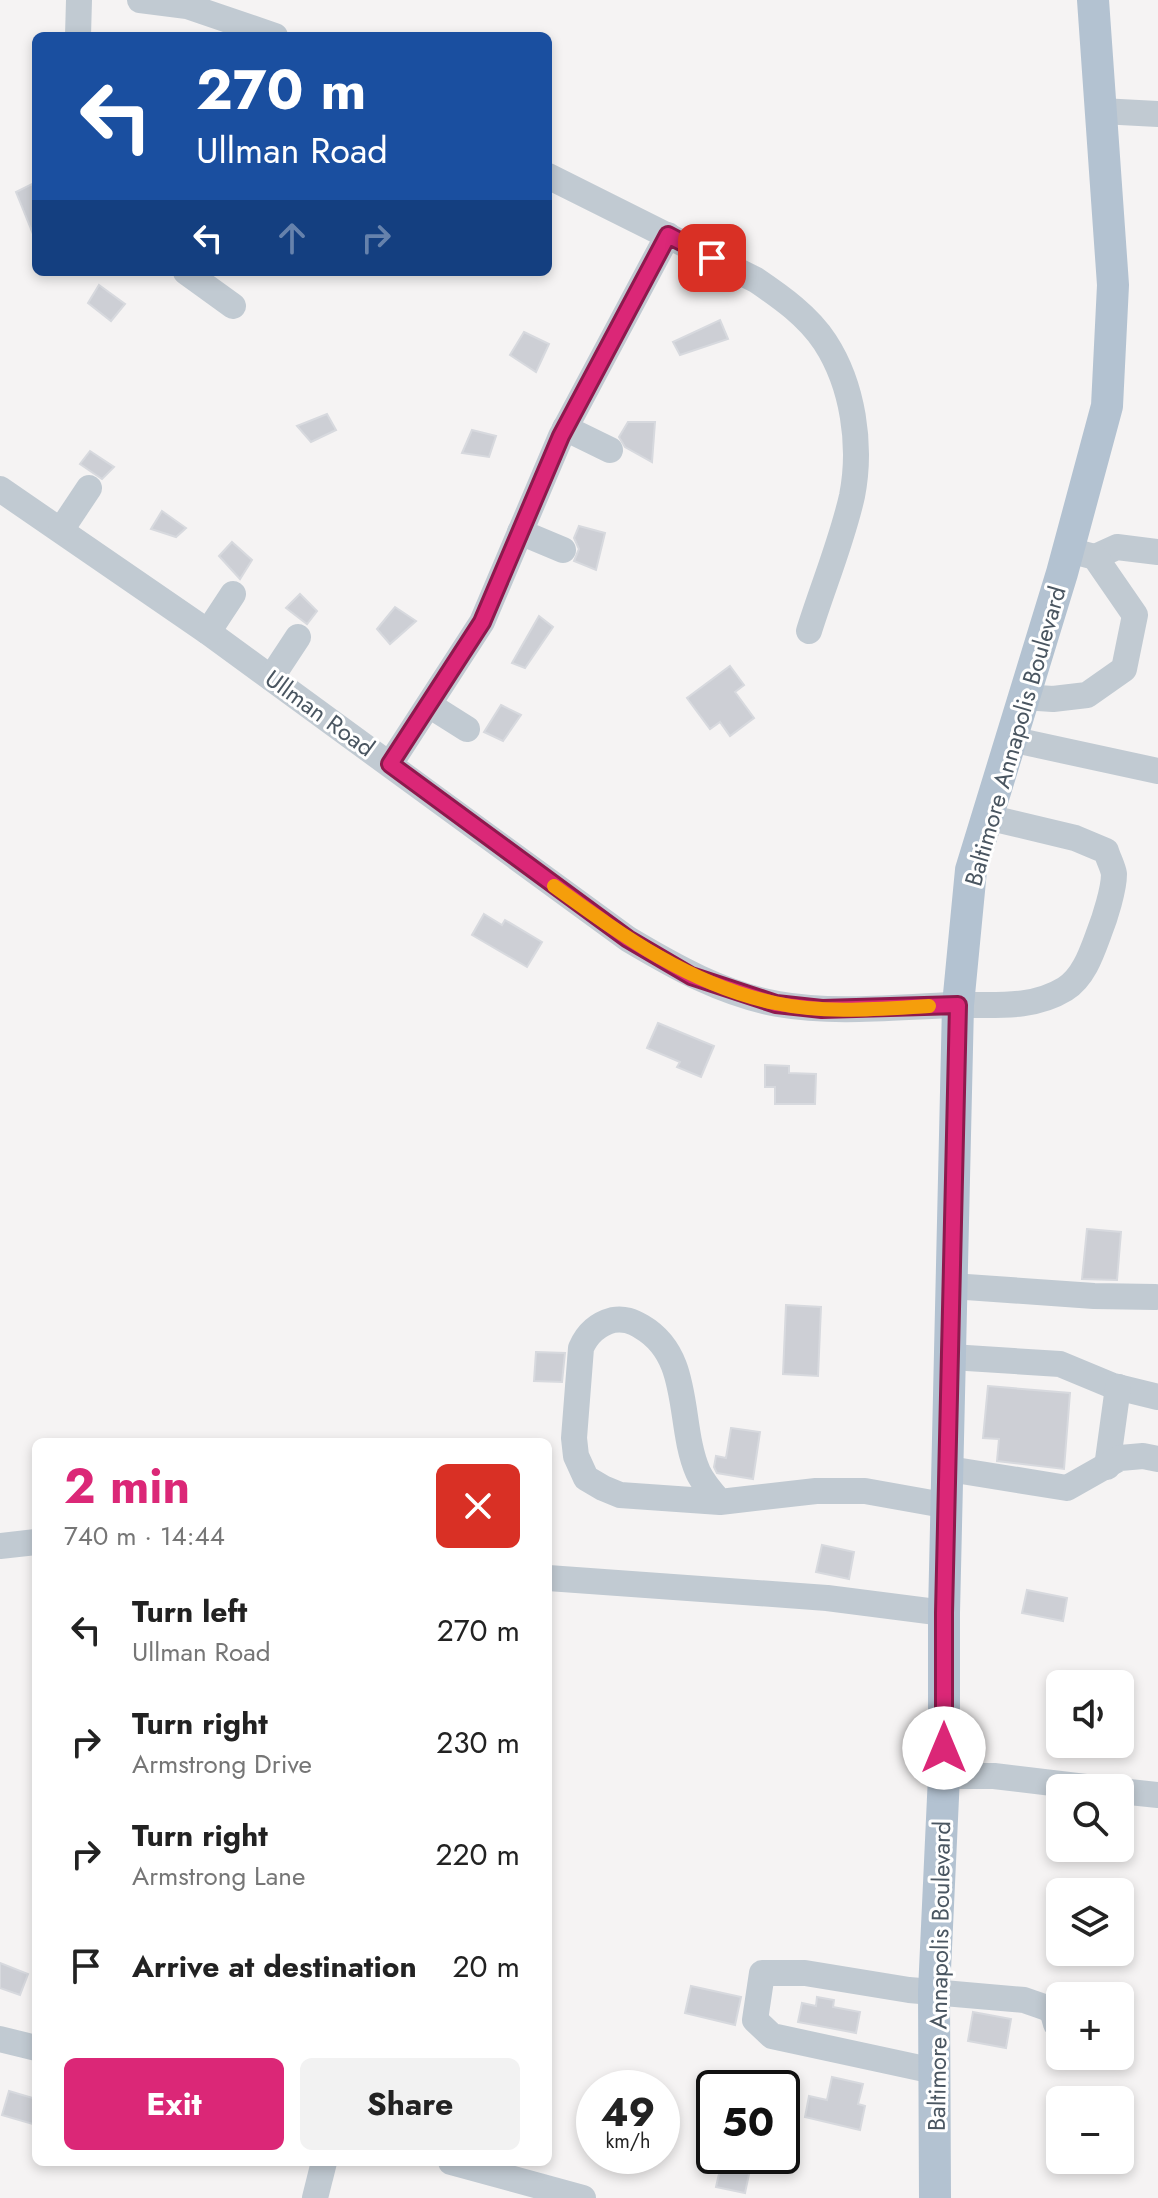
<!DOCTYPE html>
<html lang="en">
<head>
<meta charset="utf-8">
<style>
	:root { --surface:#fff; --page:#f2f2f2; --text:#222; --muted:#767676; --accent:#db2777 }
	body { margin:0; font-family:Jost,sans-serif; background:var(--page); color:var(--text); height:100vh; display:flex; flex-direction:column; font-size:30px; white-space:nowrap }
	* { box-sizing:border-box; margin:0 }
	p { font-size:26px; color:var(--muted) }
	.icon { flex:none; width:44px; height:44px; fill:none; stroke:currentColor; stroke-width:2; stroke-linecap:round; stroke-linejoin:round }
	.map { position:relative; flex:1; overflow:hidden }
	.details { position:absolute; left:32px; top:1438px; width:520px; height:728px; display:flex; flex-direction:column; background:var(--surface); border-radius:12px; box-shadow:0 4px 12px #0003 }
	.details>* { flex:none }
	.banner { position:absolute; left:32px; top:32px; width:520px; height:244px; border-radius:12px; box-shadow:0 4px 12px #0003; background:#1a4fa0; color:#fff; overflow:hidden }
	.fabs { position:absolute; left:1046px; top:1670px; display:grid; gap:16px }
	.fabs a { display:grid; place-items:center; width:88px; height:88px; border-radius:12px; background:var(--surface); box-shadow:0 4px 12px #0003; font-size:40px }
	.speed { position:absolute; left:576px; top:2070px; display:flex; gap:16px; font-size:40px; font-weight:700; text-align:center }
	.speed>* { display:grid; place-content:center; width:104px; height:104px; border-radius:50%; background:var(--surface); box-shadow:0 4px 12px #0003; line-height:1 }
	.speed small { font-size:20px; font-weight:400 }
	.speed .limit { border:4px solid #111; border-radius:12px; background:#fff; color:#111 }
	.pin { position:absolute; display:grid; place-items:center; width:68px; height:68px; color:#fff; margin:-34px; border-radius:16px; box-shadow:0 4px 12px #0006 }
	.me { position:absolute; width:88px; margin:-44px; rotate:0deg; stroke-linejoin:round; filter:drop-shadow(0 0 6px #0008) }
	.turn { display:flex; align-items:center; gap:28px; height:168px; padding:0 32px; font-size:36px }
	.turn .icon { width:104px; height:104px; stroke-width:2.5 }
	.turn b { display:block; font-size:56px; line-height:68px }
	.lanes { display:flex; align-items:center; height:76px; padding:0 32px; background:#0003; justify-content:center; gap:40px; direction:ltr }
	.lanes .off { opacity:.35 }
	.round { display:grid; place-items:center; flex:none; width:84px; height:84px; border-radius:12px; background:var(--page) }
	.summary { display:flex; align-items:center; justify-content:space-between; height:136px; padding:0 32px }
	h1 { font-size:48px; font-weight:700; line-height:60px; color:var(--accent) }
	.button { display:flex; gap:16px; margin-top:auto; padding:16px 32px }
	.button a { flex:1; height:92px; border-radius:12px; background:var(--accent); color:#fff; font-size:32px; font-weight:700; line-height:92px; text-align:center }
	.button a+a { background:var(--page); color:var(--text) }
	ul { padding:0; list-style:none }
	li { display:flex; align-items:center; gap:24px; height:112px; padding:0 32px }
	li div { flex:1 }
	li b { display:block; font-size:30px }
	li em { font-style:normal }
	.map>svg:first-child { display:block }
	.building { fill:#cdcfd5; stroke:#d7d9de; stroke-width:2 }
	.lines { fill:none; stroke-linecap:round; stroke-linejoin:round }
	.minor { stroke:#c1cad2; stroke-width:26 }
	.major { stroke:#b3c2d1; stroke-width:32 }
	.route-casing { stroke:#8e194d; stroke-width:20 }
	.route { stroke:#db2777; stroke-width:14 }
	.slow { stroke:#f59e0b; stroke-width:14 }
	.labels { text-anchor:middle; dominant-baseline:central; stroke-width:6; stroke-linejoin:round; paint-order:stroke }
	.street-label { font-size:24px; fill:#4a5661; stroke:#fff }
</style>
</head>
<body>
<div class="map">
<svg width="1158" height="2198" viewBox="0 0 1158 2198">
	<rect width="100%" height="100%" fill="#f5f3f3"/>
	<g class="building">
		<polygon points="32,184 36,192 35,239 16,192"/>
		<polygon points="99,285 125,304 111,321 88,303"/>
		<polygon points="720,320 728,339 680,355 673,342"/>
		<polygon points="524,332 549,344 536,372 510,355"/>
		<polygon points="327,414 336,430 311,442 297,426"/>
		<polygon points="628,422 655,422 652,462 625,447 619,437"/>
		<polygon points="472,430 496,436 489,457 462,453"/>
		<polygon points="90,451 114,467 102,479 80,464"/>
		<polygon points="162,511 186,528 176,537 151,529"/>
		<polygon points="579,526 605,533 596,570 574,561 579,549 574,538"/>
		<polygon points="232,542 252,560 240,579 219,556"/>
		<polygon points="300,594 317,611 307,624 286,608"/>
		<polygon points="395,607 416,621 390,644 377,629"/>
		<polygon points="539,616 553,627 525,668 512,663"/>
		<polygon points="730,666 744,685 735,692 754,718 730,736 720,722 710,729 687,698"/>
		<polygon points="501,705 521,715 503,741 484,732"/>
		<polygon points="484,914 502,925 505,920 542,942 527,967 472,935"/>
		<polygon points="658,1023 714,1046 701,1077 677,1067 680,1062 647,1048"/>
		<polygon points="765,1065 789,1066 789,1073 816,1074 815,1104 775,1104 775,1087 765,1087"/>
		<polygon points="1087,1229 1121,1232 1117,1280 1082,1279"/>
		<polygon points="786,1305 821,1307 818,1376 783,1374"/>
		<polygon points="536,1352 565,1353 562,1382 534,1381"/>
		<polygon points="988,1386 1070,1393 1064,1469 997,1461 999,1439 983,1438"/>
		<polygon points="731,1428 760,1432 753,1479 717,1473 714,1467 716,1456 726,1458"/>
		<polygon points="822,1545 854,1552 849,1579 816,1572"/>
		<polygon points="1027,1590 1067,1598 1063,1621 1022,1613"/>
		<polygon points="0,1963 28,1974 20,1995 0,1988"/>
		<polygon points="691,1986 741,1997 735,2025 685,2013"/>
		<polygon points="817,1997 834,2000 833,2007 860,2012 856,2033 798,2022 802,2003 816,2006"/>
		<polygon points="973,2012 1011,2019 1006,2048 968,2041"/>
		<polygon points="832,2077 863,2084 858,2104 865,2106 860,2130 805,2117 809,2096 827,2100"/>
		<polygon points="9,2091 36,2099 36,2125 2,2115"/>
		<polygon points="723,2156 752,2160 745,2193 716,2187"/>
	</g>
	<g class="lines">
		<g class="minor">
			<polyline points="140,0 187,6 275,36"/>
			<polyline points="78,36 79,0"/>
			<polyline points="1101,111 1158,114"/>
			<path d="M548 176 756 280C781 297 808 316 825 342 853 385 862 445 852 496 842 541 823 586 809 631"/>
			<polyline points="186,272 233,306"/>
			<polyline points="565,428 610,450"/>
			<path d="M0 489 208 632 628 939C675 967 723 994 778 1004 835 1014 895 1007 953 1005 992 1004 1031 1010 1065 989 1084 977 1092 952 1099 933 1105 918 1114 889 1114 874 1113 867 1108 858 1106 851L1075 838 987 817"/>
			<polyline points="61,530 89,488"/>
			<polyline points="520,532 563,550"/>
			<polyline points="1095,557 1117,547 1158,552"/>
			<polyline points="208,632 233,594"/>
			<polyline points="271,678 298,637"/>
			<polyline points="1023,697 1053,699 1087,695 1124,669 1135,615 1095,557 1068,550"/>
			<polyline points="429,705 467,729"/>
			<polyline points="1010,739 1158,771"/>
			<polyline points="390,764 482,622 561,436 668,235"/>
			<polyline points="952,1286 1094,1296 1155,1297"/>
			<polyline points="951,1357 1060,1364 1113,1386 1158,1397"/>
			<polyline points="1107,1467 1118,1387"/>
			<polyline points="949,1469 1067,1488 1120,1458 1143,1456 1158,1459"/>
			<path d="M720 1502C712 1493 703 1483 698 1472 677 1424 693 1357 642 1327 632 1321 624 1318 613 1320 598 1324 587 1334 581 1348L574 1438 576 1456 586 1478 603 1488 620 1495 720 1502 816 1491H865L949 1506"/>
			<polyline points="0,1546 36,1542"/>
			<polyline points="548,1578 827,1598 944,1613"/>
			<polyline points="944,1776 994,1776 1094,1788"/>
			<polyline points="1120,1791 1158,1795"/>
			<polyline points="0,2039 36,2048"/>
			<polyline points="934,2071 772,2036 755,2020 762,1973 805,1973 909,1990 1024,2000 1047,2008 1053,2013 1056,2024"/>
			<polyline points="451,2162 583,2198"/>
			<polyline points="315,2198 324,2162"/>
		</g>
		<polyline class="major" points="935,2198 934,1991 944,1776 944,1613 958,1005 971,870 1062,573 1107,406 1113,285 1093,0"/>
	</g>
	<g class="lines">
		<defs>
			<polyline id="route" points="712,258 668,235 561,436 482,622 390,764 628,939 691,976 776,1004 822,1009 958,1005 944,1613 944,1748"/>
		</defs>
		<use href="#route" class="route-casing"/>
		<use href="#route" class="route"/>
		<path class="slow" d="M554 886C623 936 690 985 775 1003 825 1014 878 1009 929 1006"/>
	</g>
	<g class="labels">
		<g class="street-label">
			<text transform="translate(320 713) rotate(36)">Ullman Road</text>
			<text transform="translate(1015 736) rotate(-74)">Baltimore Annapolis Boulevard</text>
			<text transform="translate(939 1976) rotate(-89)">Baltimore Annapolis Boulevard</text>
		</g>
	</g>
</svg>
<div class="fabs">
<a><svg class="icon" aria-label="sound" viewBox="0 0 24 24"><path d="M4 9h4l5-4v14l-5-4H4zM17 9q2 3 0 6"/></svg></a>
<a><svg class="icon" aria-label="search" viewBox="0 0 24 24"><circle cx="10" cy="10" r="6"/><path d="M15 15l6 6"/></svg></a>
<a><svg class="icon" aria-label="layers" viewBox="0 0 24 24"><path d="M12 4l9 5-9 5-9-5zM3 14l9 5 9-5"/></svg></a>
<a>+</a>
<a>−</a>
</div>
<div class="speed"><div>49<small>km/h</small></div><div class="limit">50</div></div>
<div class="pin" style="left:712px;top:258px;background:#d93025"><svg class="icon" aria-label="arrive" viewBox="0 0 24 24"><path d="M6 21V4h12l-3 4 3 4H6"/></svg></div>
<svg class="me" style="left:944px;top:1748px" viewBox="-20 -20 40 40"><circle r="19" fill="#fff"/><path d="M0-13L10 11 0 6-10 11z" fill="#db2777"/></svg>
<div class="banner">
<div class="turn"><svg class="icon" aria-label="left" viewBox="0 0 24 24"><path d="M17 20v-9H6M10 6l-5 5 5 5"/></svg><div><b>270 m</b>Ullman Road</div></div>
<div class="lanes"><svg class="icon" aria-label="left" viewBox="0 0 24 24"><path d="M17 20v-9H6M10 6l-5 5 5 5"/></svg><svg class="icon off" aria-label="ahead" viewBox="0 0 24 24"><path d="M12 20V5M6 11l6-6 6 6"/></svg><svg class="icon off" aria-label="right" viewBox="0 0 24 24"><path d="M7 20v-9h11M14 6l5 5-5 5"/></svg></div>
</div>
<section class="details">
<div class="summary"><div><h1>2 min</h1><p>740 m · 14:44</p></div><a class="round" style="background:#d93025;color:#fff"><svg class="icon" aria-label="close" viewBox="0 0 24 24"><path d="M6 6l12 12M18 6L6 18"/></svg></a></div>
<ul>
<li><svg class="icon" aria-label="left" viewBox="0 0 24 24"><path d="M17 20v-9H6M10 6l-5 5 5 5"/></svg><div><b>Turn left</b><p>Ullman Road</p></div><em>270 m</em></li>
<li><svg class="icon" aria-label="right" viewBox="0 0 24 24"><path d="M7 20v-9h11M14 6l5 5-5 5"/></svg><div><b>Turn right</b><p>Armstrong Drive</p></div><em>230 m</em></li>
<li><svg class="icon" aria-label="right" viewBox="0 0 24 24"><path d="M7 20v-9h11M14 6l5 5-5 5"/></svg><div><b>Turn right</b><p>Armstrong Lane</p></div><em>220 m</em></li>
<li><svg class="icon" aria-label="arrive" viewBox="0 0 24 24"><path d="M6 21V4h12l-3 4 3 4H6"/></svg><div><b>Arrive at destination</b></div><em>20 m</em></li>
</ul>
<div class="button"><a>Exit</a><a>Share</a></div>
</section>
</div>
</body>
</html>
